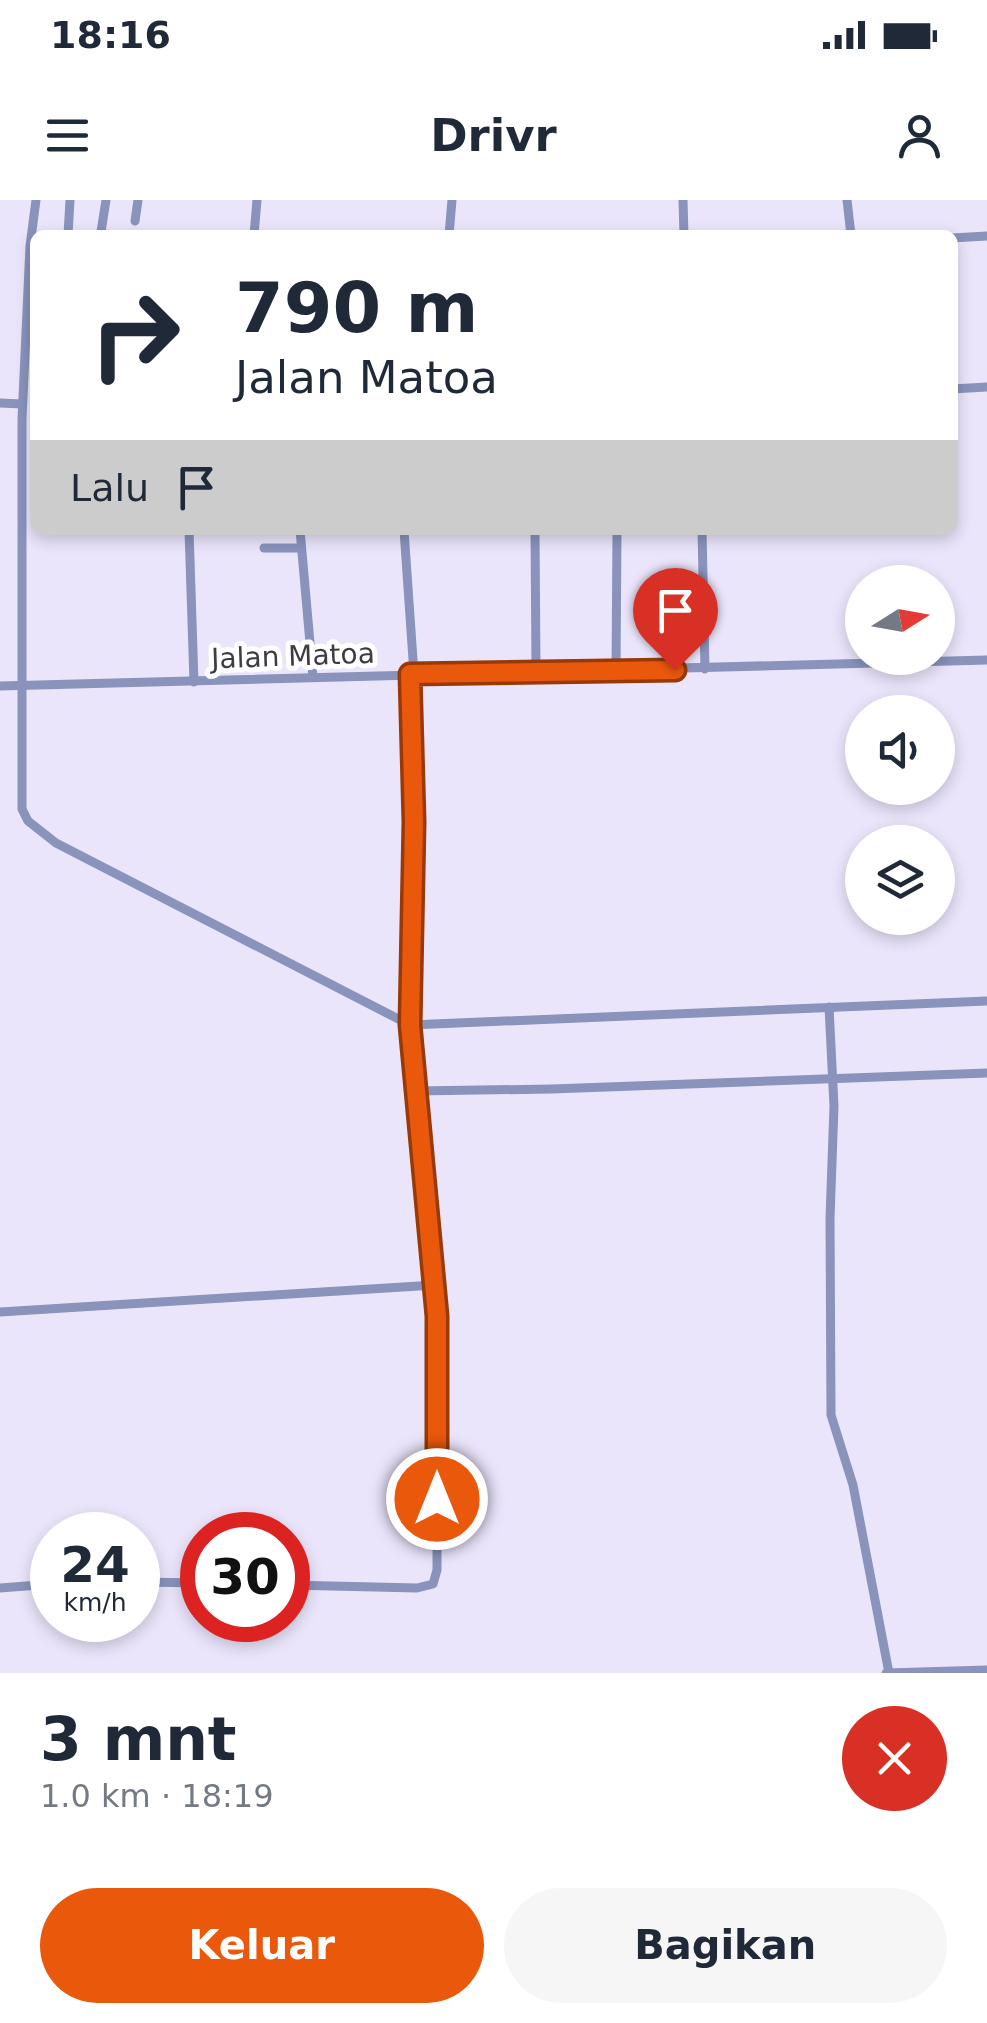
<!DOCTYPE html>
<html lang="id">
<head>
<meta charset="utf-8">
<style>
	:root { --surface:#fff; --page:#f6f6f7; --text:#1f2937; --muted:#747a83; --accent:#ea580c }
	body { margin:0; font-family:"DejaVu Sans",sans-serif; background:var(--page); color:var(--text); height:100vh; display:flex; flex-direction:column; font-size:38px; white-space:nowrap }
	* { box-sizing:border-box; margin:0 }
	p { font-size:32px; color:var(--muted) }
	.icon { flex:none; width:55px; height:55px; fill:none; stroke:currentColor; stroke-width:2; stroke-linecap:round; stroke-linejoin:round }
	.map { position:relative; height:1473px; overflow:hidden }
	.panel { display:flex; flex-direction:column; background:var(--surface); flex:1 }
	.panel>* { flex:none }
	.guide { position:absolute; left:30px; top:30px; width:928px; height:305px; border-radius:15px; box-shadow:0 5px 15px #0003; background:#fff; color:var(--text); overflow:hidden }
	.needle { width:65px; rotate:79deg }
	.buttons { position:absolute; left:845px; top:365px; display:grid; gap:20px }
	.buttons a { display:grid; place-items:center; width:110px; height:110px; border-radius:50%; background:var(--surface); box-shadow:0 5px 15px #0003; font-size:50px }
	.speed { position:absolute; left:30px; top:1312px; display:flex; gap:20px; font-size:50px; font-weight:700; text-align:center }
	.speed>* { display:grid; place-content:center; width:130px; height:130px; border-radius:50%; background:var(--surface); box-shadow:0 5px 15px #0003; line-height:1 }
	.speed small { font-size:25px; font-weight:400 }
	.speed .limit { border:15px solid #d22; background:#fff; color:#111 }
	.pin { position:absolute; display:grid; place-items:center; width:85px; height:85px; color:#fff; margin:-102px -42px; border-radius:50% 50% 50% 0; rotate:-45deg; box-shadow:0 0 10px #0007 }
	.pin .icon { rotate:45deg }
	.me { position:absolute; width:110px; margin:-55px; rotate:0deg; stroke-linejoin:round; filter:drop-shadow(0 0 8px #0008) }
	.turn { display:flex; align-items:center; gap:35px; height:210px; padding:0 40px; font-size:45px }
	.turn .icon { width:130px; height:130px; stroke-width:2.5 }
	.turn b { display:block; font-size:70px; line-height:85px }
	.then { display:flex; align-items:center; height:95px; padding:0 40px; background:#0003; gap:20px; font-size:38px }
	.round { display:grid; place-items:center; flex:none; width:105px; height:105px; border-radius:52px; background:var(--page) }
	.overview { display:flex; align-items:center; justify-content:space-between; height:170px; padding:0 40px }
	h1 { font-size:60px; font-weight:600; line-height:75px }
	.cta { display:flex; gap:20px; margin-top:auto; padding:20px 40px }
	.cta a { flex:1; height:115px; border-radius:60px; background:var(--accent); color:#fff; font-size:40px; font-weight:600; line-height:115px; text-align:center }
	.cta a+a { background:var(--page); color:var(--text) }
	.status { display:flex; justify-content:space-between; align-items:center; height:70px; padding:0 50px; background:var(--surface); direction:ltr }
	.status svg { height:28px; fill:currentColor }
	header { display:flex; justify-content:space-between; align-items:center; height:130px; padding:0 40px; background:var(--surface); font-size:45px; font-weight:600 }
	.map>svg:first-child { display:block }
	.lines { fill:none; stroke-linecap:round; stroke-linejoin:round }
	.minor { stroke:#8993bc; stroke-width:9 }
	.route-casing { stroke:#983908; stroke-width:25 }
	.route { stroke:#ea580c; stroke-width:18 }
	.labels { text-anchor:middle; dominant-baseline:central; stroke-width:10; stroke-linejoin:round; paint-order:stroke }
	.street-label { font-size:28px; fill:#3e3b44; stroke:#fff }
</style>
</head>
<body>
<div class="status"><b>18:16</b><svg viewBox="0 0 49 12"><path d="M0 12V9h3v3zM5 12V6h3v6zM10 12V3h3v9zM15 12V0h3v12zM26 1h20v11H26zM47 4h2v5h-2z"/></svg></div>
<header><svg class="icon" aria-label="menu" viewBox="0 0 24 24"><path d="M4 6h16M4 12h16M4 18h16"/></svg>Drivr<svg class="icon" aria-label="person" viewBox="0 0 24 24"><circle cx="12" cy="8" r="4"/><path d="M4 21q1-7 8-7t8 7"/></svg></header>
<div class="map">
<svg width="987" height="1473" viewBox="0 0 987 1473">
	<rect width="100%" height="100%" fill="#ebe5fc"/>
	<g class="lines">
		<g class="minor">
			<polyline points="36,0 30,46 22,219 22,609 28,621 56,643 410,825 987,801"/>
			<polyline points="683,0 684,35"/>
			<polyline points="847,0 851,35"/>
			<polyline points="135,21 138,0"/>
			<polyline points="101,32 106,0"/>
			<polyline points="68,35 70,0"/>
			<polyline points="254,35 257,0"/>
			<polyline points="449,35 452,0"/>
			<polyline points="952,38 987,36"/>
			<polyline points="952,189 987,187"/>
			<polyline points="0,203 22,204"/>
			<polyline points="189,330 194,482"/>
			<polyline points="300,330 313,477"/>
			<polyline points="404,330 414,474"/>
			<polyline points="535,330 536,471"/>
			<polyline points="702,330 705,469"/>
			<polyline points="932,330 933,330"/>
			<polyline points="264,348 301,348"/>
			<polyline points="616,471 617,330"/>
			<polyline points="0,486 987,460"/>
			<polyline points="829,807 834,906 830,1018 831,1215 853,1285 889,1473"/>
			<polyline points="416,891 552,889 987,873"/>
			<polyline points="0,1112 435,1085"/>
			<polyline points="138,1382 202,1383"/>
			<polyline points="288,1385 417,1388 433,1384 437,1370 437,1116 410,825 415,621 410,475"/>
			<polyline points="0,1388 52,1384"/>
			<polyline points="886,1473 987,1470"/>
		</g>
	</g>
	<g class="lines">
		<defs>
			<polyline id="route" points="437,1299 437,1116 410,825 414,622 410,474 675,470"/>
		</defs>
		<use href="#route" class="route-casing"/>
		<use href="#route" class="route"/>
	</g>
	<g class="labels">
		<g class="street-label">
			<text transform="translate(293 456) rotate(-2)">Jalan Matoa</text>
		</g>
	</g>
</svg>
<div class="buttons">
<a><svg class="needle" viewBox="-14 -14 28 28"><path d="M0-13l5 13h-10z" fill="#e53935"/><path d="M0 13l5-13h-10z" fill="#747a83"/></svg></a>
<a><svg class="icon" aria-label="sound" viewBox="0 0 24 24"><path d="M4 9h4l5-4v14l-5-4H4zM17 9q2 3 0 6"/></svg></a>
<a><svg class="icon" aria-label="layers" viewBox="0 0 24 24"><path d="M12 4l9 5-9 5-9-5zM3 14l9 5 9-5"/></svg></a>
</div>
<div class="speed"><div>24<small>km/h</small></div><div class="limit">30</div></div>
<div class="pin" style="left:675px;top:470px;background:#d93025"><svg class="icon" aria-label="arrive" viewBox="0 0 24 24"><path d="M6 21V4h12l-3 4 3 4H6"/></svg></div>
<svg class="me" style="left:437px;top:1299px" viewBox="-20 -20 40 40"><circle r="17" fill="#ea580c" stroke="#fff" stroke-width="3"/><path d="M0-11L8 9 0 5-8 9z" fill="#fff"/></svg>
<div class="guide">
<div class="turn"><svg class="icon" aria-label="right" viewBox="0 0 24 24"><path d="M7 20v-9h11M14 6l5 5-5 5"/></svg><div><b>790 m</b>Jalan Matoa</div></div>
<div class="then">Lalu<svg class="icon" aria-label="arrive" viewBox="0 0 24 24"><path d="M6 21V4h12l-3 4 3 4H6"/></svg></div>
</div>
</div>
<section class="panel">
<div class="overview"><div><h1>3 mnt</h1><p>1.0 km · 18:19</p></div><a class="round" style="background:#d93025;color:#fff"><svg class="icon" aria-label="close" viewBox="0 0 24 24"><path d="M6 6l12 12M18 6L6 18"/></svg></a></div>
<div class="cta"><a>Keluar</a><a>Bagikan</a></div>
</section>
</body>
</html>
